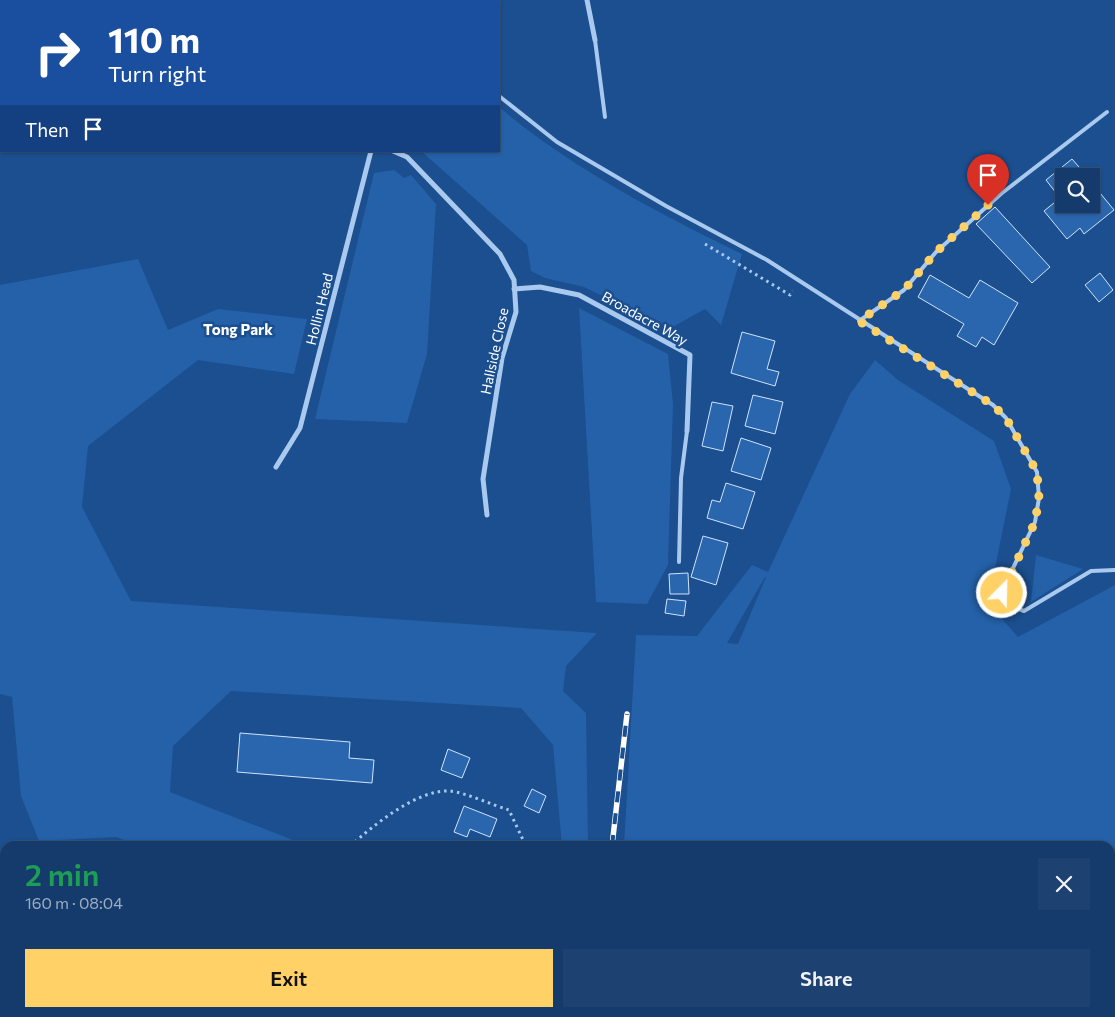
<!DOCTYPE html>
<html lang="en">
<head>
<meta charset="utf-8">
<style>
	:root { --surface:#143b6b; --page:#1d4271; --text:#f1f3f6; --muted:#9dadc1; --line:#33557e; --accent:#ffd166 }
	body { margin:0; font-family:Commissioner,sans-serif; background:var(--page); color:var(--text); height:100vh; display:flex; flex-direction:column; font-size:19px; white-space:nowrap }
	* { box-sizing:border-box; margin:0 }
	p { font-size:16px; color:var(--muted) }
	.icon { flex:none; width:28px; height:28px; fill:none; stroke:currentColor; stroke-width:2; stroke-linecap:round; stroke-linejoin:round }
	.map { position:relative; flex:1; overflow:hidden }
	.side { position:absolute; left:0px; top:841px; width:1115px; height:176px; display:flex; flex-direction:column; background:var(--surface); border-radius:15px 15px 0 0; box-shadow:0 1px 4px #0004,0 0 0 1px var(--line) }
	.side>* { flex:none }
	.banner { position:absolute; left:0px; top:0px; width:500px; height:152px; box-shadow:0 1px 4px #0004,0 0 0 1px var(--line); background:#1a4fa0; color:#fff; overflow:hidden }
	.fabs { position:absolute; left:1055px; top:168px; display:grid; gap:10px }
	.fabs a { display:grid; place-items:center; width:45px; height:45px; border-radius:0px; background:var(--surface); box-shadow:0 1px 4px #0004,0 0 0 1px var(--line); font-size:25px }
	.pin { position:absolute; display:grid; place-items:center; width:42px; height:42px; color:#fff; margin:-51px -21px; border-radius:50% 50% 50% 0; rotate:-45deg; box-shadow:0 0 5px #0007 }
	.pin .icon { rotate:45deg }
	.me { position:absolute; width:55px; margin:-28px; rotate:23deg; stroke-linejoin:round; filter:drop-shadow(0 0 4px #0008) }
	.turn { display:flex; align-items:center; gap:18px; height:105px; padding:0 25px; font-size:22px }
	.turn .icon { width:65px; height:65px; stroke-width:2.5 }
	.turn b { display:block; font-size:35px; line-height:42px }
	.then { display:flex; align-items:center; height:48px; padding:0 25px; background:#0003; gap:10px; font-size:19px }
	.round { display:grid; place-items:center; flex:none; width:52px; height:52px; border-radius:0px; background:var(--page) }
	.head { display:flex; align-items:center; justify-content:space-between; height:85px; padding:0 25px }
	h1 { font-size:30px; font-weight:600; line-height:38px; color:#1e9e55 }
	.cta { display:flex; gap:10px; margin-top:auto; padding:10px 25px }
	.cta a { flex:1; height:58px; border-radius:0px; background:var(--accent); color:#111; font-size:20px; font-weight:600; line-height:58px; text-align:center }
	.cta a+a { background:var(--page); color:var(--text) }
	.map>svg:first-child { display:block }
	.green { fill:#2461a8; fill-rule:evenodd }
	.building { fill:#2a66ad; stroke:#cfe3fa }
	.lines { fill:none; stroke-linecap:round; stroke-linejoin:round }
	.path { stroke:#a9c9ee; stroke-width:3; stroke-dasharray:2.5 4; stroke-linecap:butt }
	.lane { stroke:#a9c9ee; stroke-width:4 }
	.street { stroke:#a9c9ee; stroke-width:5 }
	.rail-casing { stroke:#fff; stroke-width:5.5 }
	.rail { stroke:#1b4f8f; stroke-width:4; stroke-dasharray:11; stroke-linecap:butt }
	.route { stroke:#ffd166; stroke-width:9; stroke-dasharray:0 16.2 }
	.labels { text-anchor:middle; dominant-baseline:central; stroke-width:5; stroke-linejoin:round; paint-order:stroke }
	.street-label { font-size:14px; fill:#fff; stroke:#1b4f8f }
	.neighbourhood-label { font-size:15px; font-weight:bold; fill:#fff; stroke:#1b4f8f }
</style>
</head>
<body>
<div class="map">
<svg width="1115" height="1017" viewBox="0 0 1115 1017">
	<rect width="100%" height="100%" fill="#1b4f8f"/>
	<g class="green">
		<path d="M499 107C570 167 658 213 742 254L721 325 705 309 669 329 584 287 545 278 531 271 527 245 421 151H499Z"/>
		<polygon points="394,170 404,178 411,175 436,204 427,354 407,423 315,419 374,173"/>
		<polygon points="138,259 168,330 218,309 307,319 294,374 198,360 88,446 82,507 131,601 597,633 566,666 563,691 586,713 588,846 562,846 553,745 521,708 231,691 173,746 170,792 308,846 140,846 116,837 39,841 21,796 12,697 0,694 0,285"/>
		<polygon points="579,308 668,354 673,404 668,565 647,604 596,602"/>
		<path d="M875 360 898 380 994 441 1011 489 988 603 1018 637 1115 585V1017H600L601 1012H1110V846H624L636 635 697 636 752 565 768 572 850 394ZM766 577 738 644 727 643 765 577Z"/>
		<polygon points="1036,555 1083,569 1031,602"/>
		<polygon points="5,881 5,1012 161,1012 173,1017 0,1017 0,883"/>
		<polygon points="342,1013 559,1013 558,1017 349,1017"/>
	</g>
	<g class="building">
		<polygon points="1072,159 1087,176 1064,176 1064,204 1091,204 1091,182 1114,210 1084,234 1080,228 1067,239 1044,211 1060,198 1046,180"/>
		<polygon points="995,207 1050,267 1032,283 976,224"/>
		<polygon points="1100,273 1113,290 1099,302 1085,285"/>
		<polygon points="930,275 969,298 980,280 1018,303 994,345 982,337 976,347 957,336 964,324 918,297"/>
		<polygon points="742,332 775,341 767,369 779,372 775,386 731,373"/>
		<polygon points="753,395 783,402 775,434 745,426"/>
		<polygon points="712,402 733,406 723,451 702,446"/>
		<polygon points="741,438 771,448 761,480 731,471"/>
		<polygon points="726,483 755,492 743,529 707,518 712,500 720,502"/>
		<polygon points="703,536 728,543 716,585 691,577"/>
		<polygon points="688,573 689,594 670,594 669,574"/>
		<polygon points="667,599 686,601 684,616 665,613"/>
		<polygon points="240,733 350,742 349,758 374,760 372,783 237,772"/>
		<polygon points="448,749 470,758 462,778 441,770"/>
		<polygon points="532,789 546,796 539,813 524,806"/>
		<polygon points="464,806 497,819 490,837 470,829 467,837 454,832"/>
		<polygon points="87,841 121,843 121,846 87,846"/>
	</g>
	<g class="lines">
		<g class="path">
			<polyline points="705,244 790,295 793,291"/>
			<path d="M350 846C373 826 417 789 450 791 467 793 492 805 509 810L524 842"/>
			<polyline points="1110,998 1115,996"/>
			<polyline points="1059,1017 1070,1012"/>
		</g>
		<g class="lane">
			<polyline points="595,40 605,117"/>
			<polyline points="499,96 557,142 666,206 767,260 993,405 1006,418 1037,472 1039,498 1035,522 1005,585 1003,593 1010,606 1024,611 1091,571 1115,570"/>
			<polyline points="859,321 904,290 936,252 1002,193 1107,112"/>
			<polyline points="679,562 681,478 687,431"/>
			<polyline points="256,1012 269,1017"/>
		</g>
		<g class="street">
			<polyline points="394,0 394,1"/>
			<polyline points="587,0 595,40"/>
			<polyline points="170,1 172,0"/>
			<polyline points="0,148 1,148"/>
			<polyline points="393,151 407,157 500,254 514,280 516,312 502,358 483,479 487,515"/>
			<polyline points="514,289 540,287 579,295 690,355 687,431"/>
			<polyline points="276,467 300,428 371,151"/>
			<polyline points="0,921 5,920"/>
			<polyline points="0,943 5,946"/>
			<polyline points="136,1012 145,1017"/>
		</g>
		<defs>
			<g id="rail">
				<polyline points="612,846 627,714"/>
				<polyline points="587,1017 587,1012"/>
			</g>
		</defs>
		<use href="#rail" class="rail-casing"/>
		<use href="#rail" class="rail"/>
	</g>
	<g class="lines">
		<polyline class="route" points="988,205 936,252 904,290 859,321 993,405 1006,418 1037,472 1039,498 1035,522 1002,593"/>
	</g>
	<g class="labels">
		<g class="street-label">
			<text transform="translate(319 309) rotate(-76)">Hollin Head</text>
			<text transform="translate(645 318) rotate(29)">Broadacre Way</text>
			<text transform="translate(494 351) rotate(-78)">Hallside Close</text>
		</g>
		<g class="neighbourhood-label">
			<text x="238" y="329">Tong Park</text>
		</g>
	</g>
</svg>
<div class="fabs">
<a><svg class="icon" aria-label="search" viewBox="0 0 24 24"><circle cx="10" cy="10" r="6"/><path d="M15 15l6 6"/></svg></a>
</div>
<div class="pin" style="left:988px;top:205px;background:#d93025"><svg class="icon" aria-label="arrive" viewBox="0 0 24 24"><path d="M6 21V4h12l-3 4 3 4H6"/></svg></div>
<svg class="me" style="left:1002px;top:593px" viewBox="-20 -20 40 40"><circle r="17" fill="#ffd166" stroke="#fff" stroke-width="3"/><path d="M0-11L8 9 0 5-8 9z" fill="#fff"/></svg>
<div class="banner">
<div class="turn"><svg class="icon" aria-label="right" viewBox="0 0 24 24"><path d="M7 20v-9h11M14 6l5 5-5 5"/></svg><div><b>110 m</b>Turn right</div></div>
<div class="then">Then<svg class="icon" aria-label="arrive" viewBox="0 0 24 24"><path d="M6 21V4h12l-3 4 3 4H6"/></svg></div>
</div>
<section class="side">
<div class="head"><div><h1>2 min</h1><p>160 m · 08:04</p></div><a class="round"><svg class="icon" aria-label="close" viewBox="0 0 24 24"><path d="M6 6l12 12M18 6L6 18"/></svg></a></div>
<div class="cta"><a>Exit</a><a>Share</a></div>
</section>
</div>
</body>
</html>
